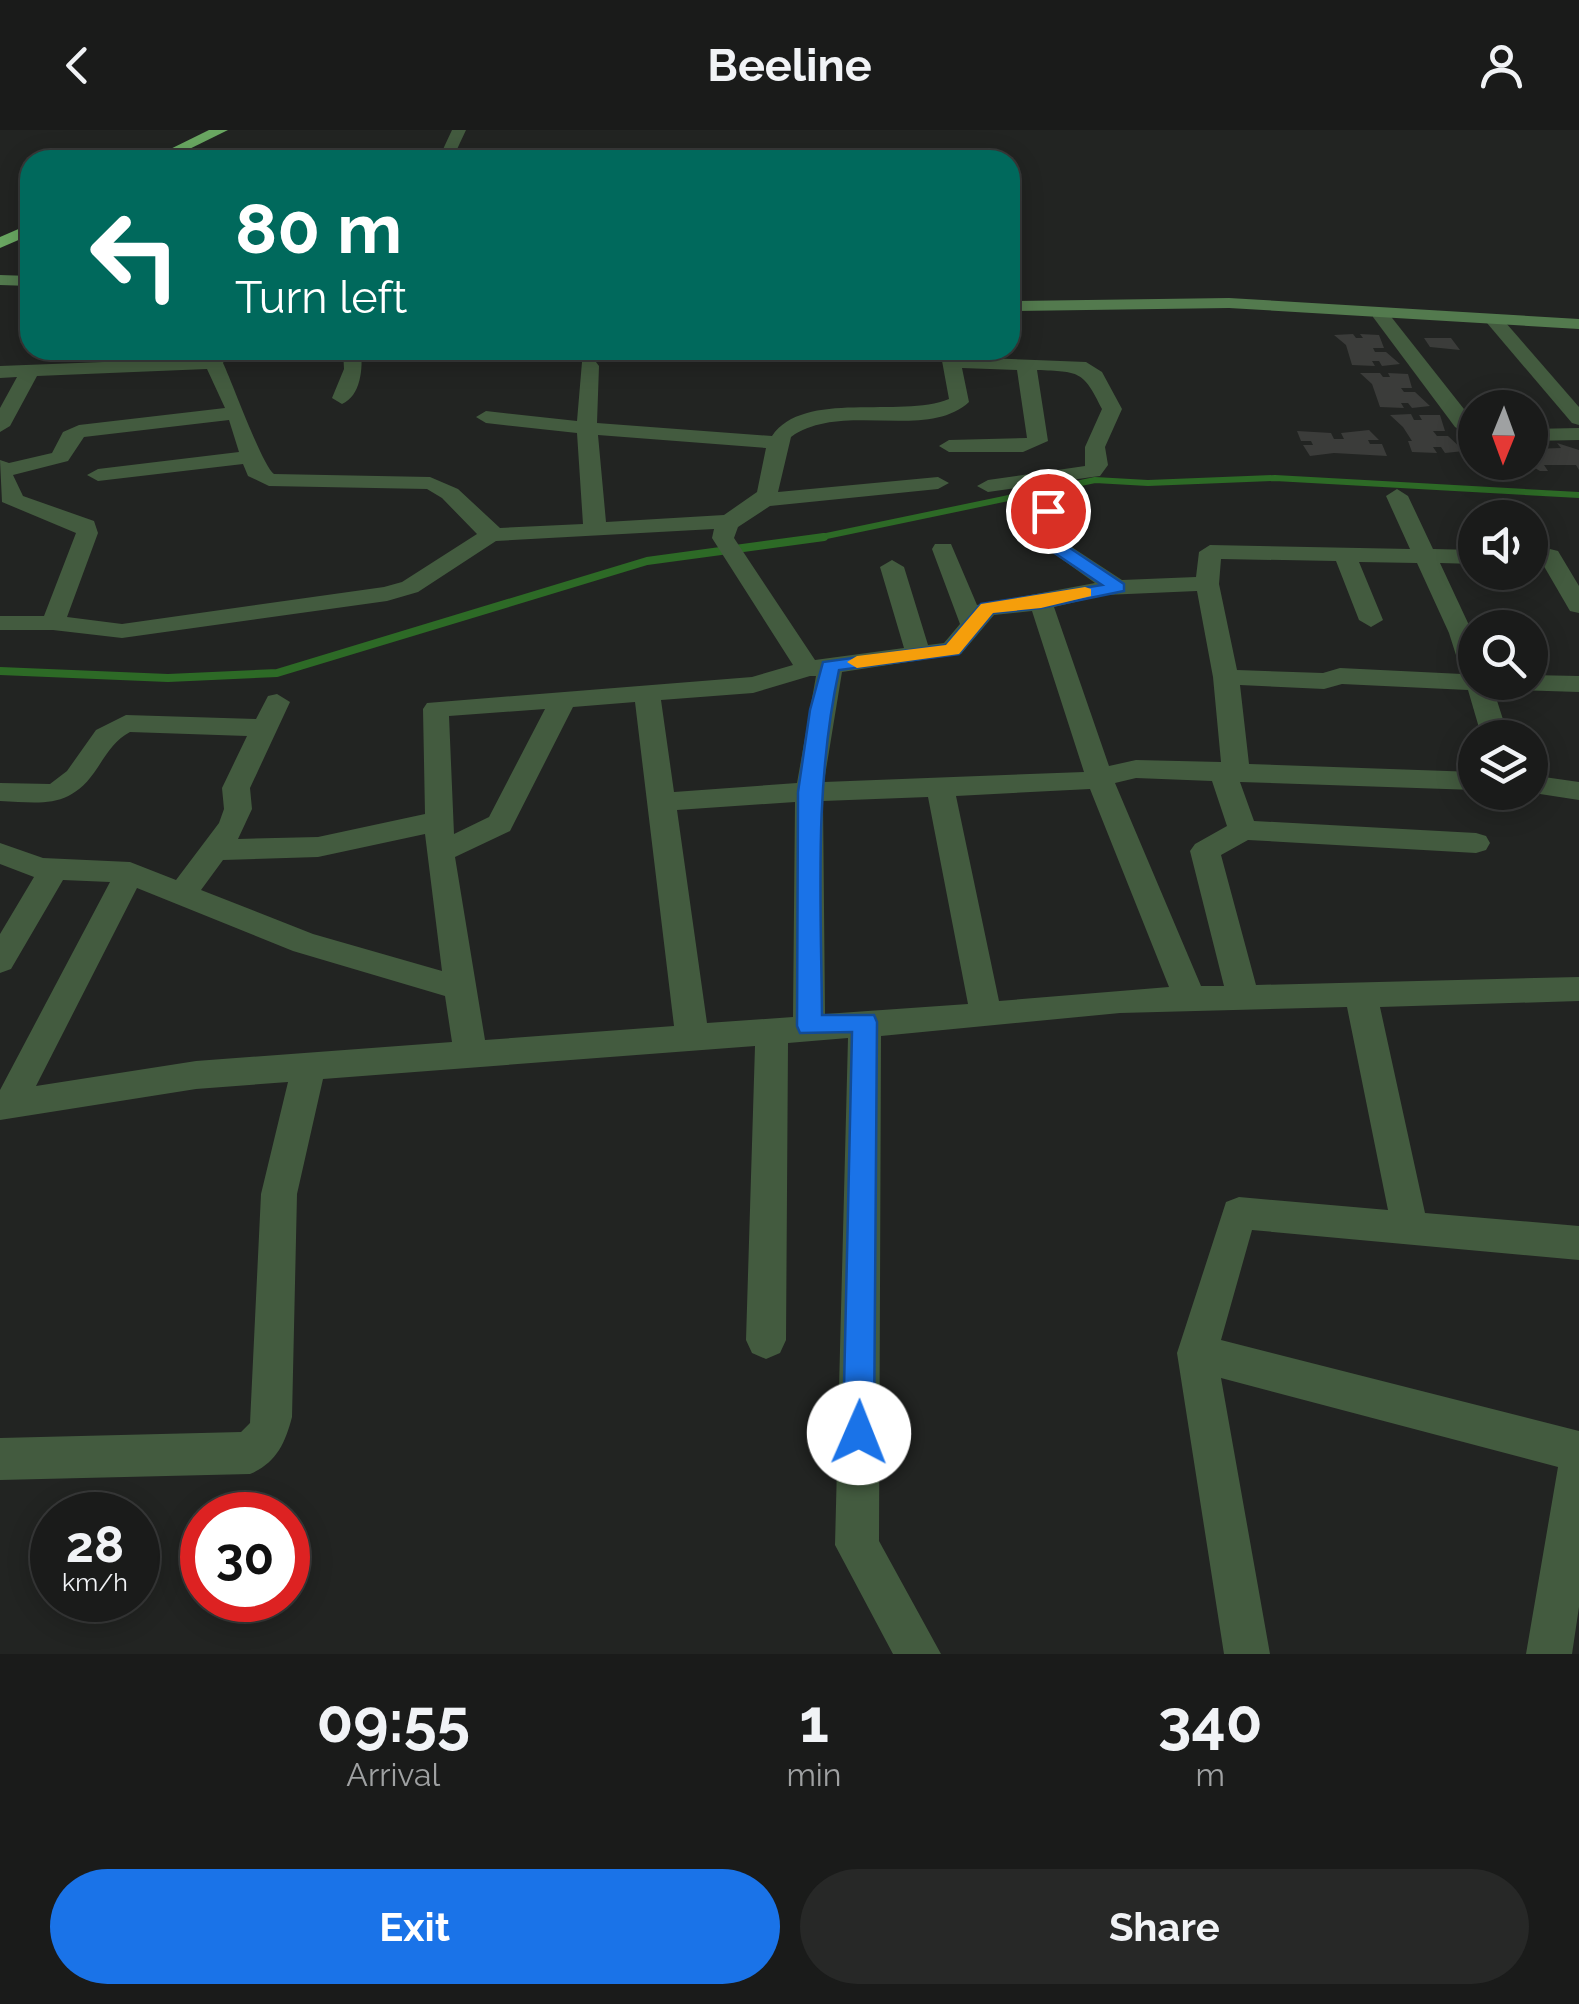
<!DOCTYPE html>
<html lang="en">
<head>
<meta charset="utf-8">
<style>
	:root { --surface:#1a1b1a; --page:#272827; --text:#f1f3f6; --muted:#9fa1a2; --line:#383939; --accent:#1a73e8 }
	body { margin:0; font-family:Raleway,sans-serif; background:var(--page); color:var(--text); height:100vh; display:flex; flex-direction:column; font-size:38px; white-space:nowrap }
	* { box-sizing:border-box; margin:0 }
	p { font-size:32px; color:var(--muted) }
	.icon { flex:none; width:55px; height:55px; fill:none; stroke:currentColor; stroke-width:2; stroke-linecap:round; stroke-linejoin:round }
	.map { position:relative; height:1524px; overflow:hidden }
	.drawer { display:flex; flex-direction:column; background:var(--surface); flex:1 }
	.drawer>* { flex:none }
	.hud { position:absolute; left:20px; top:20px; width:1000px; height:210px; border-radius:30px; box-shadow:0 5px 25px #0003,0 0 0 2px var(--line); background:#00695c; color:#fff; overflow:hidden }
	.needle { width:65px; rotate:181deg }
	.fabs { position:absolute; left:1458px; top:260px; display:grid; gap:20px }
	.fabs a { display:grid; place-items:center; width:90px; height:90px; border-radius:50%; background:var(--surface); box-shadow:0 5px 25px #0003,0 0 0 2px var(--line); font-size:50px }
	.speed { position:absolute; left:30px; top:1362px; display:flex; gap:20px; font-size:50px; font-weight:700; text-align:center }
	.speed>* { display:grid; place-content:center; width:130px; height:130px; border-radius:50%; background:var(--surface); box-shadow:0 5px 25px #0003,0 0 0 2px var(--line); line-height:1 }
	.speed small { font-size:25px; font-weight:400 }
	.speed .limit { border:15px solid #d22; background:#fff; color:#111 }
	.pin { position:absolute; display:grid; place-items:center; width:85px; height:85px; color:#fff; margin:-42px; border:5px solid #fff; border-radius:50%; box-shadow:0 2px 10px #0007 }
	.me { position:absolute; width:110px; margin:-55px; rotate:1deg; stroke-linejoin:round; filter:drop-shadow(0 0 8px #0008) }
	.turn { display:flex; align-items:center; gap:35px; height:210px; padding:0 50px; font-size:45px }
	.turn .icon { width:130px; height:130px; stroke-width:2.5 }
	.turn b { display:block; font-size:70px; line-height:85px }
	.eta { display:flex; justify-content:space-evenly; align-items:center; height:170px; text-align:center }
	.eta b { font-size:60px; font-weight:700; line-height:70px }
	.button { display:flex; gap:20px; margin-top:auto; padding:20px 50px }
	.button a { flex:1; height:115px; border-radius:60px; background:var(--accent); color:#fff; font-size:40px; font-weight:700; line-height:115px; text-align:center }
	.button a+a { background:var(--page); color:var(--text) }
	header { display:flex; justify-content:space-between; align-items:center; height:130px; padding:0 50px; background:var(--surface); font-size:45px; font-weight:700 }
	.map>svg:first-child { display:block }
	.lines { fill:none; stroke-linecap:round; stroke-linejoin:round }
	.stream-far1 { stroke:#2d6a26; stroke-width:6 }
	.stream { stroke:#2d6a26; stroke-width:8 }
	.building { fill:#3b3c3a }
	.street { fill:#435b3f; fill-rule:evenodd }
	.secondary { fill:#537a4e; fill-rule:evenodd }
	.highway { fill:#6aa862; fill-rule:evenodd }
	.route { fill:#1a73e8; stroke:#114b97; stroke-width:2.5 }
	.slow { fill:#f59e0b }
</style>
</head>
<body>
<header><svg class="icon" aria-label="back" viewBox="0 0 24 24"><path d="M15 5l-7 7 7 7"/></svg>Beeline<svg class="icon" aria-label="person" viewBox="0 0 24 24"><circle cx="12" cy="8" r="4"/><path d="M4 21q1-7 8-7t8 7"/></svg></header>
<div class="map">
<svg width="1579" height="1524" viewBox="0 0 1579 1524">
	<rect width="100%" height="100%" fill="#222422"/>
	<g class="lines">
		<polyline class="stream-far1" points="812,409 1095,350 1148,353 1275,348 1579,365"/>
		<polyline class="stream" points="0,541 168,548 277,543 647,431 824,407"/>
	</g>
	<g class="building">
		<polygon points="1353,204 1356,208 1363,208 1360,204 1379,205 1384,218 1373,218 1375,222 1386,222 1400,234 1382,236 1379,231 1372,231 1375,236 1352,235 1346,215 1334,205"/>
		<polygon points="1424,208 1451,208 1460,220 1430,217"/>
		<polygon points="1360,243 1380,243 1383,247 1390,247 1388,243 1408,244 1412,258 1401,258 1404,262 1415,262 1430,276 1412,278 1408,273 1401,273 1404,278 1380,277 1372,254"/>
		<polygon points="1411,284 1414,290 1422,290 1419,285 1440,285 1445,301 1433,301 1437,306 1448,306 1464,321 1445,323 1441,317 1433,317 1437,323 1412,322 1408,311 1412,311 1403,297 1390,285"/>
		<polygon points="1369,300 1379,310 1368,310 1370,314 1382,314 1387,326 1334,323 1310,326 1303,315 1313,315 1311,311 1301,311 1297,301 1331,303 1334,309 1344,309 1341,303"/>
		<polygon points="1557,313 1579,320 1579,340 1576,335 1544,335 1548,341 1540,341 1530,335 1530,319 1561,318"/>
	</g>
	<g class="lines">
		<g class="street">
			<polygon points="452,0 466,0 452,30 438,30"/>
			<polygon points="1379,178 1385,179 1475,293 1475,309 1455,297 1373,187 1373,179"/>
			<polygon points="1493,184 1499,185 1579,277 1579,295 1572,293 1487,193 1487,185"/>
			<path d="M212 220H230L223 233C233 254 262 335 274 344L430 347 458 359 500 398 583 394 577 303 486 293 476 287 486 281 577 291 582 232H596L599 236 597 293 772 306C804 259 900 289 949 269L940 220H958L960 227 1086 232 1102 242 1122 279 1105 317 1108 335 1100 346 1092 347 988 362 977 356 988 350 1085 336V317L1102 279C1083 240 1079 242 1037 240L1048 311 1023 322H949L939 316 949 310 1027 308 1017 240 962 238 969 272C927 311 841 271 791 307L778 362 938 347 949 353 938 359 770 376 738 397 734 408 815 530 904 518 880 437 892 430 904 437 928 515 944 513 960 494 932 419 935 414H951L977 475 1095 453 1045 417 1037 381 1048 374 1059 381 1067 414 1122 450 1196 447 1199 422 1210 415 1410 419 1386 366 1397 359 1408 366 1433 419 1475 420V434L1440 433 1475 508V552H1491L1509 608H1482L1468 560 1342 554 1324 559 1240 555 1249 634 1475 642V660L1240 652 1254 691 1476 703 1486 706 1490 713 1486 720 1476 723 1248 710 1221 725 1256 855 1579 847V871L1380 877 1425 1083 1579 1096V1130L1252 1100 1221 1210 1579 1301V1477L1572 1524H1526L1558 1337 1221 1248 1270 1524H1224L1177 1223 1226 1072 1239 1067 1388 1080 1347 877 1120 883 881 906 879 1411 941 1524H893L835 1415 848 908 788 913 786 1210 780 1223 766 1229 752 1223 746 1210 755 916 323 949 297 1064 292 1287C285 1314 276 1333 250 1344L0 1350V1308L241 1302 250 1293 261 1064 288 952 196 959 0 990V960L110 752 63 750 11 839 0 843V804L34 747 0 734V713L43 728 130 732 176 750 219 693 224 679 222 658 247 606 130 602C115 610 107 623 98 637 71 679 44 673 0 671V653L50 654 67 641 96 600 126 585 256 589 268 566 277 564 290 572 250 658 252 679 238 709 318 707 425 684 423 579 427 573 752 547 793 535 712 408 714 399 496 411 418 462 387 471 122 508 53 500H0V486H44L76 403 2 372 0 330 9 333 52 323 63 302 79 295 225 278 207 239 37 246 10 296 0 302V278L17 247 0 248V236L207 228ZM229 290 239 322 98 339 87 345 98 351 243 334 248 346 269 356 427 359 442 368 477 404 402 452 384 457 122 494 67 487 98 403 94 391 23 366 13 345 68 331 84 307ZM598 305 766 318 757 362 724 385 606 392ZM1221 429 1336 431 1359 490 1371 497 1383 490 1359 432 1417 433 1449 503 1462 544 1340 538 1323 543 1237 540 1219 454ZM1197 461 1213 547 1221 632 1136 630 1109 636 1054 477 1105 465ZM1032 481 1084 642 824 652 842 542 961 524 994 485ZM810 546H816L797 653 674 662 661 570 753 563ZM635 572 674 896 485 910 455 727 510 701 573 577ZM545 579 489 687 454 704 449 586ZM1136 648 1212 651 1227 696 1195 714 1190 721 1224 856H1201L1115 653ZM1090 659 1169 857 999 871 956 666ZM928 667 968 874 825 884 823 671ZM795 672 793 887 707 893 677 680ZM425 704 442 841 313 804 201 760 223 730 318 727ZM137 758 293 821 445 866 452 912 196 931 36 956Z"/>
			<path d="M343 220H361C363 238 361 266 342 274L332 268 344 239Z"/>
			<polygon points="1579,298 1579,310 1530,311 1530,299"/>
			<polygon points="1550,419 1558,421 1579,456 1579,483 1570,481 1538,426"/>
			<polygon points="1530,545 1579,546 1579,562 1516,560 1504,552 1530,552"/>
			<polygon points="1530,645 1579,652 1579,670 1527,662"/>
		</g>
		<g class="secondary">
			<polygon points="0,145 30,146 30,156 0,155"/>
			<polygon points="1229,168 1579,189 1579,199 1229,178 1010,181 1010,171"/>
		</g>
		<g class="highway">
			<polygon points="209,0 228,0 167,30 148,30"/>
			<polygon points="30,94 30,105 0,118 0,107"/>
		</g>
	</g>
	<path class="route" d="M1042 378 1056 381 1064 414 1124 454V461L1041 478 993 483 959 524 839 540C814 656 821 768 822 885H874L877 892 874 1303 870 1314 859 1319 848 1314 843 1303 852 902 800 903 797 896 798 662 810 580 823 532 946 515 981 474 1102 455 1050 420 1039 381Z"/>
	<polygon class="slow" points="1085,457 1091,459 1091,466 1041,478 993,483 959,524 857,538 847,532 857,526 946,515 981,474"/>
</svg>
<div class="fabs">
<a><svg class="needle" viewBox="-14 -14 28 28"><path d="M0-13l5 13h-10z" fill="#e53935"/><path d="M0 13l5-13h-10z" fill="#9fa1a2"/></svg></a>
<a><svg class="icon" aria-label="sound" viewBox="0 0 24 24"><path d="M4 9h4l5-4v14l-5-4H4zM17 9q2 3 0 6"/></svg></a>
<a><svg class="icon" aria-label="search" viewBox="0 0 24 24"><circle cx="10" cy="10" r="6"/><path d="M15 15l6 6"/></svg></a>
<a><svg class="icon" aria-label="layers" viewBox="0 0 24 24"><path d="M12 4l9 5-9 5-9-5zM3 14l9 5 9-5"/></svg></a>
</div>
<div class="speed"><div>28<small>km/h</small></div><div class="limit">30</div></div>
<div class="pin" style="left:1048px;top:381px;background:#d93025"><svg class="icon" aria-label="arrive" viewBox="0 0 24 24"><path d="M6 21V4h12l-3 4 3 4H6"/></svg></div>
<svg class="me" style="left:859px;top:1303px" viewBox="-20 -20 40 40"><circle r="19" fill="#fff"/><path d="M0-13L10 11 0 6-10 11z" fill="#1a73e8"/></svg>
<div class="hud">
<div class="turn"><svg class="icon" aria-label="left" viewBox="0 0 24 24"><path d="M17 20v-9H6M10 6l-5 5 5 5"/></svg><div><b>80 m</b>Turn left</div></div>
</div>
</div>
<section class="drawer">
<div class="eta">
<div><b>09:55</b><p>Arrival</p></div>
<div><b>1</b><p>min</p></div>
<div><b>340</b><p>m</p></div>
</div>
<div class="button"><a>Exit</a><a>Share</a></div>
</section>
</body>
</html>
